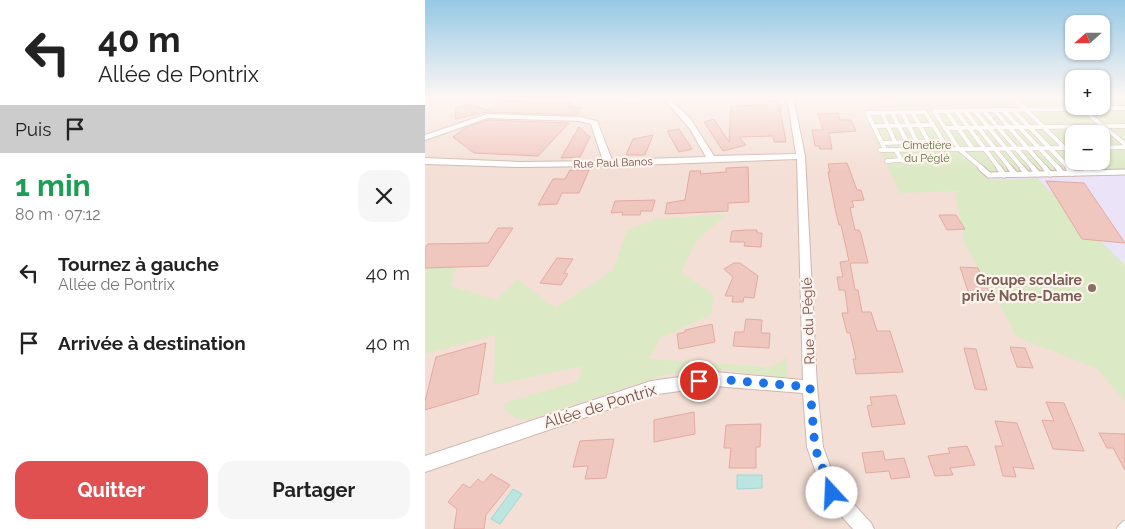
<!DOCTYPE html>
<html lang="fr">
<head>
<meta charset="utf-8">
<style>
	:root { --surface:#fff; --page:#f6f6f6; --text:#222; --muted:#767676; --accent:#e15051 }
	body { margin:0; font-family:Raleway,sans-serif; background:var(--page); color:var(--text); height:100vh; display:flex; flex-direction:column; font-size:19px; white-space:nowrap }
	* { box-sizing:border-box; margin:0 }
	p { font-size:16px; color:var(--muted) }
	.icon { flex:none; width:28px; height:28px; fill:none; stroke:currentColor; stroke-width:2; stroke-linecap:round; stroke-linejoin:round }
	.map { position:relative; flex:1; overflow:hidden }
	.panel { display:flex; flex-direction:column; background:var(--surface); width:425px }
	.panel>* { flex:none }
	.guide { background:#fff; color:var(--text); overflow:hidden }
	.needle { width:32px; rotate:249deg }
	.fabs { position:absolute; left:640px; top:15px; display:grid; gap:10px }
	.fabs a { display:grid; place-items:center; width:45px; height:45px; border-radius:10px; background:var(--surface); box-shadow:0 1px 4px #0004; font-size:25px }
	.pin { position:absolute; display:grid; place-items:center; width:42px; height:42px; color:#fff; margin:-21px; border:2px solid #fff; border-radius:50%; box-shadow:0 1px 5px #0007 }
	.me { position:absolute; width:55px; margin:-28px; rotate:340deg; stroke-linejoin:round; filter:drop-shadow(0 0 4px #0008) }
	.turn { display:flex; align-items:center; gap:18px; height:105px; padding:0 15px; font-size:22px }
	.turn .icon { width:65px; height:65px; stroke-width:2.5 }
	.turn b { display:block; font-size:35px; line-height:42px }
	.then { display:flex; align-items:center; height:48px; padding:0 15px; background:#0003; gap:10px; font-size:19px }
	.round { display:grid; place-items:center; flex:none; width:52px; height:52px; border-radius:15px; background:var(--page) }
	.summary { display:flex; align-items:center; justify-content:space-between; height:85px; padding:0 15px }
	h1 { font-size:30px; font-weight:700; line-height:38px; color:#1e9e55 }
	.primary-button { display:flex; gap:10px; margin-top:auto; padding:10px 15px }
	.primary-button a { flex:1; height:58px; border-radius:15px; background:var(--accent); color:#fff; font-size:20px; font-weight:700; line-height:58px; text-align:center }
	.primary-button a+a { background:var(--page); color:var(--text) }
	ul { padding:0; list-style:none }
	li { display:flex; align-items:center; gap:15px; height:70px; padding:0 15px }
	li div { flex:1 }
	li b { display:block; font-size:19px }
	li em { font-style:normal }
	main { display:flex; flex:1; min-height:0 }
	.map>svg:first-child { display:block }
	.residential { fill:#f3dfd5; fill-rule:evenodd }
	.education { fill:#ebe3f8 }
	.green { fill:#dce9c5; fill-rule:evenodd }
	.water { fill:#bbe5e1; stroke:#a2d6d2 }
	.building { fill:#f0c7bf; stroke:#e2aaa0 }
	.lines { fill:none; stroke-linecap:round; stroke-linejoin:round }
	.lane-far2-casing { stroke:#cfb6b0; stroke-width:5 }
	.lane-far1-casing { stroke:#cfb6b0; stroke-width:7 }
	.lane-casing { stroke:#cfb6b0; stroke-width:10 }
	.street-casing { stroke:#cfb6b0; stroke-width:2 }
	.lane-far2 { stroke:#fff; stroke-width:4 }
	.lane-far1 { stroke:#fff; stroke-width:5 }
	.lane { stroke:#fff; stroke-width:8 }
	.street { fill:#fff; fill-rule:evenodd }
	.route { stroke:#1a73e8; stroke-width:9; stroke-dasharray:0 16.2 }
	.education-dot { fill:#8d6e63; stroke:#fef3ed; stroke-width:2 }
	.labels { text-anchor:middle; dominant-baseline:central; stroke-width:4.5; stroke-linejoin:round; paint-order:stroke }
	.far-park-label { font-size:11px; fill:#5c7441; stroke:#fef3ed }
	.far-street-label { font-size:11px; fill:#74514c; stroke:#fef3ed }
	.education-label { font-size:14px; font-weight:bold; fill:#785e54; stroke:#fef3ed; text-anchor:end }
	.street-label { font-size:14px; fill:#74514c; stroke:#fef3ed }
	.near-street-label { font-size:16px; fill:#74514c; stroke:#fef3ed }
</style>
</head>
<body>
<main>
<section class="panel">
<div class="guide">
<div class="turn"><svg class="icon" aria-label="left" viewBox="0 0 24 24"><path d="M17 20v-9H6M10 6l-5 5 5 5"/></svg><div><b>40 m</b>Allée de Pontrix</div></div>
<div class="then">Puis<svg class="icon" aria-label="arrive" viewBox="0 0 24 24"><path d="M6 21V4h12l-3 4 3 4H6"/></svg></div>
</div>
<div class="summary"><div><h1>1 min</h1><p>80 m · 07:12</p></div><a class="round"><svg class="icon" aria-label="close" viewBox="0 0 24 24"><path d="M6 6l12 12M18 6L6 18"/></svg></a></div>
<ul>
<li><svg class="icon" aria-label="left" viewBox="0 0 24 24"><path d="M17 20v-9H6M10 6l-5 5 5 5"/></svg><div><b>Tournez à gauche</b><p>Allée de Pontrix</p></div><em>40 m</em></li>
<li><svg class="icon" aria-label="arrive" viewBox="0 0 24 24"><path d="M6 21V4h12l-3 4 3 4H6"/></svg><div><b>Arrivée à destination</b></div><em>40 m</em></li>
</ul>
<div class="primary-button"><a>Quitter</a><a>Partager</a></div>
</section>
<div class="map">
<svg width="700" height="529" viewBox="0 0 700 529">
	<rect width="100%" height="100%" fill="#fceee6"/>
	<path class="residential" d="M0 97H649V106H676V97H700V529H0ZM649 134H676V161H649Z"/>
	<g class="education">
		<polygon points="80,97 238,97 212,102"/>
		<polygon points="700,174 700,386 562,177"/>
	</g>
	<g class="green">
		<path d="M464 97H484L491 110 565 109 556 97H649V106H676V97H700V174L562 177 564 180 612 178 700 265V401L671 368 592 337 540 244 530 194 535 191 475 193 438 112 472 111ZM649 134H676V161H649Z"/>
		<polygon points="301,214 272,240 256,272 288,294 287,314 235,338 224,359 343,367 357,362 361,355 363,377 356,380 340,375 303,370 263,370 236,376 99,421 91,418 78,409 80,403 153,381 157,366 69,385 70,335 0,354 0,268 31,268 26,286 71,300 92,279 130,308 188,270 202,230 232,219"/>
	</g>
	<g class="water">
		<polygon points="312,475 337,475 337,488 312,489"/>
		<polygon points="88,489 97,494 75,524 66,519"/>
	</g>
	<g class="building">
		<polygon points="342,97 353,97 361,142 349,142 348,136 314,137 321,145 298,151 279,122 289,119 304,142 306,106 343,105"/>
		<polygon points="74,101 146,103 142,106 157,108 151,115 62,112 30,119 31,108 44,104 63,110"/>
		<polygon points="413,113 415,120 426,120 431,131 404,133 407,149 395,149 394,146 390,146 387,130 398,130 393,114"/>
		<polygon points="63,120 144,123 113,156 49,153 28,137 40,128"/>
		<polygon points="154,127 165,137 155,157 136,158"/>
		<polygon points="254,129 267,149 254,152 242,131"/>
		<polygon points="228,135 220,155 201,155 208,139"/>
		<polygon points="422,163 432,190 436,190 439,200 427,201 429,207 425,208 430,230 434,230 436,234 443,263 425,263 430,290 433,290 437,312 446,312 452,331 465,331 478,372 431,374 428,359 431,359 425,333 422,333 417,313 423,313 420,290 414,290 412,277 418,277 415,262 424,261 416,225 414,225 410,208 403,172 405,172 403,164"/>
		<polygon points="323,167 324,202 303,203 303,211 240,214 242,203 260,200 265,171 276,171 275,174 301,172 301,168"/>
		<polygon points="145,170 164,170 154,193 137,193 132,204 113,205 128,179 140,179"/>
		<polygon points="621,181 659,183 700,243 657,239"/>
		<polygon points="230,200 227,211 216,211 215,215 197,215 198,212 186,213 190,201"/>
		<polygon points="514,215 531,215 540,229 522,230"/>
		<polygon points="73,228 88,228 63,266 0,268 0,248 3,244 63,243"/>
		<polygon points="322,230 332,230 332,233 337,233 336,247 319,246 320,242 305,242 307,231"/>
		<polygon points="132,258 148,259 139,273 143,274 136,285 115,283"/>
		<polygon points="309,263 315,263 333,276 329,298 319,297 318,302 307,302 308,296 300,296 308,277 299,269"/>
		<polygon points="535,267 553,268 564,292 543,291"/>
		<polygon points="321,319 337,320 336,333 345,333 344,348 308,346 310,332 319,332"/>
		<polygon points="287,324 290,342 254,349 252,334 260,332 260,330"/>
		<polygon points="61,343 53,394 0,410 0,401 11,357"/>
		<polygon points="585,347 600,348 608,368 592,367"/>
		<polygon points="539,348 551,349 562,390 550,389"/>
		<polygon points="471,395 480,424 447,427 442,406 447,405 445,397"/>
		<polygon points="621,402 639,403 659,451 628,449 617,420 629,421"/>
		<polygon points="269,412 270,434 229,442 229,420"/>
		<polygon points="570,421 592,423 609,469 588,467 591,477 578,476 570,446 578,446"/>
		<polygon points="336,424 335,447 331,447 331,468 304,468 306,448 299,448 301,425"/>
		<polygon points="674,433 700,434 700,470 688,448 682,448"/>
		<polygon points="189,439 181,478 160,479 163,466 148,467 155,441"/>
		<polygon points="542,446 550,465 525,468 528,475 510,476 503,456 525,453 523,448"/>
		<polygon points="458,451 460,460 479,458 485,477 466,479 464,471 441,473 437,453"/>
		<polygon points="66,474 85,485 61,515 59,529 29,529 32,509 23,502 38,484 45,488 53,479 58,483"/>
	</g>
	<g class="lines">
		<defs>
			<g id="lane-far2">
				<polyline points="591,97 589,98 649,157"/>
				<polyline points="643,97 649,102"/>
				<polyline points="657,109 700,144"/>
				<polyline points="569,110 621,169"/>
				<polyline points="578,110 634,169"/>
				<polyline points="588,110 645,169"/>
				<polyline points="521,111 548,149"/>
				<polyline points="531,111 575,169"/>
				<polyline points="540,111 586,169"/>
				<polyline points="550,111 598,169"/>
				<polyline points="559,111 609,169"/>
				<polyline points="477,112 492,142"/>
				<polyline points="487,112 504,142"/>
				<polygon points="500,112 518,141 457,143 442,113"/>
				<polyline points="457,113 470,142"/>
				<polyline points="467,113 482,142"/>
				<polyline points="449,126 508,125"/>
				<polyline points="520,128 700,126"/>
				<polyline points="457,143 460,150"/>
				<polyline points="676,148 700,147"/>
				<polyline points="455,150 649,148"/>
				<polyline points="471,150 476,160 485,163"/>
				<polyline points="462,161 476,160"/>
				<polyline points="653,161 661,169"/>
				<polyline points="558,169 534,149 509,111 700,108"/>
			</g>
			<g id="lane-far1">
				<polyline points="556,168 564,175 700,172"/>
				<polyline points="574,168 579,175"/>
				<polyline points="585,168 590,174"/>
				<polyline points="597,168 602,174"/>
				<polyline points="608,168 613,174"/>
				<polyline points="620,168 625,174"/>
				<polyline points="633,168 637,173"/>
				<polyline points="643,168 648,173"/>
				<polyline points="660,168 664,172"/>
			</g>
			<polyline id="lane" points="696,529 700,525"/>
			<polygon id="street" points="362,97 368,97 380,156 392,387 398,447 413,487 446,523 449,529 428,529 401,499 398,493 382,447 378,393 290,386 226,395 0,472 0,456 226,381 290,372 378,380 372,159 188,166 184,168 180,166 94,167 0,164 0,158 94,162 178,161 166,124 155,121 63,118 0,140 0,135 62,114 156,117 172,121 187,160 281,157 265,129 241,101 244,99 265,118 289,156 371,154"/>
		</defs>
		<use href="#lane-far2" class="lane-far2-casing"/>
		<use href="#lane-far1" class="lane-far1-casing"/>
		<use href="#lane" class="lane-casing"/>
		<use href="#street" class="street-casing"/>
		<use href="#lane-far2" class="lane-far2"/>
		<use href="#lane-far1" class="lane-far1"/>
		<use href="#lane" class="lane"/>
		<use href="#street" class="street"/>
	</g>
	<linearGradient id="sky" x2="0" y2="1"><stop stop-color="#96c8e5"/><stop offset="0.57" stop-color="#fef7f4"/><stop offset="1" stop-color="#fef7f4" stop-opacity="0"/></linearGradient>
	<rect width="700" height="171" fill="url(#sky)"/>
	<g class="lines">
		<polyline class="route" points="274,381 290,379 385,387 390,448 407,493"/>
	</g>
	<circle class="education-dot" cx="667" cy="288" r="5"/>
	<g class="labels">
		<g class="far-park-label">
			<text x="502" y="145">Cimetière<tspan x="502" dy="13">du Péglé</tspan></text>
		</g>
		<g class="far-street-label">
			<text transform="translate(188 163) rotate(-2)">Rue Paul Banos</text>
		</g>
		<g class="education-label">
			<text x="657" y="280">Groupe scolaire<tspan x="657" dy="16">privé Notre-Dame</tspan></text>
		</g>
		<g class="street-label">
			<text transform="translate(383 321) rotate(-92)">Rue du Péglé</text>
		</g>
		<g class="near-street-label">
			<text transform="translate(175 406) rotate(-17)">Allée de Pontrix</text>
		</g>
	</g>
</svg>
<div class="fabs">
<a><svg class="needle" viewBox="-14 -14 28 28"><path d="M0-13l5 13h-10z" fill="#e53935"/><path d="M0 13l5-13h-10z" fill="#767676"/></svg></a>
<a>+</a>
<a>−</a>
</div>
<div class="pin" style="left:274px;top:381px;background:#d93025"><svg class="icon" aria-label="arrive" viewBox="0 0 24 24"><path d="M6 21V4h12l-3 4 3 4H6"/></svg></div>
<svg class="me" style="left:407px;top:493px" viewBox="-20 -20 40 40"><circle r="19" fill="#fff"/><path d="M0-13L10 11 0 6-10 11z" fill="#1a73e8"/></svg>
</div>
</main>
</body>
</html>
